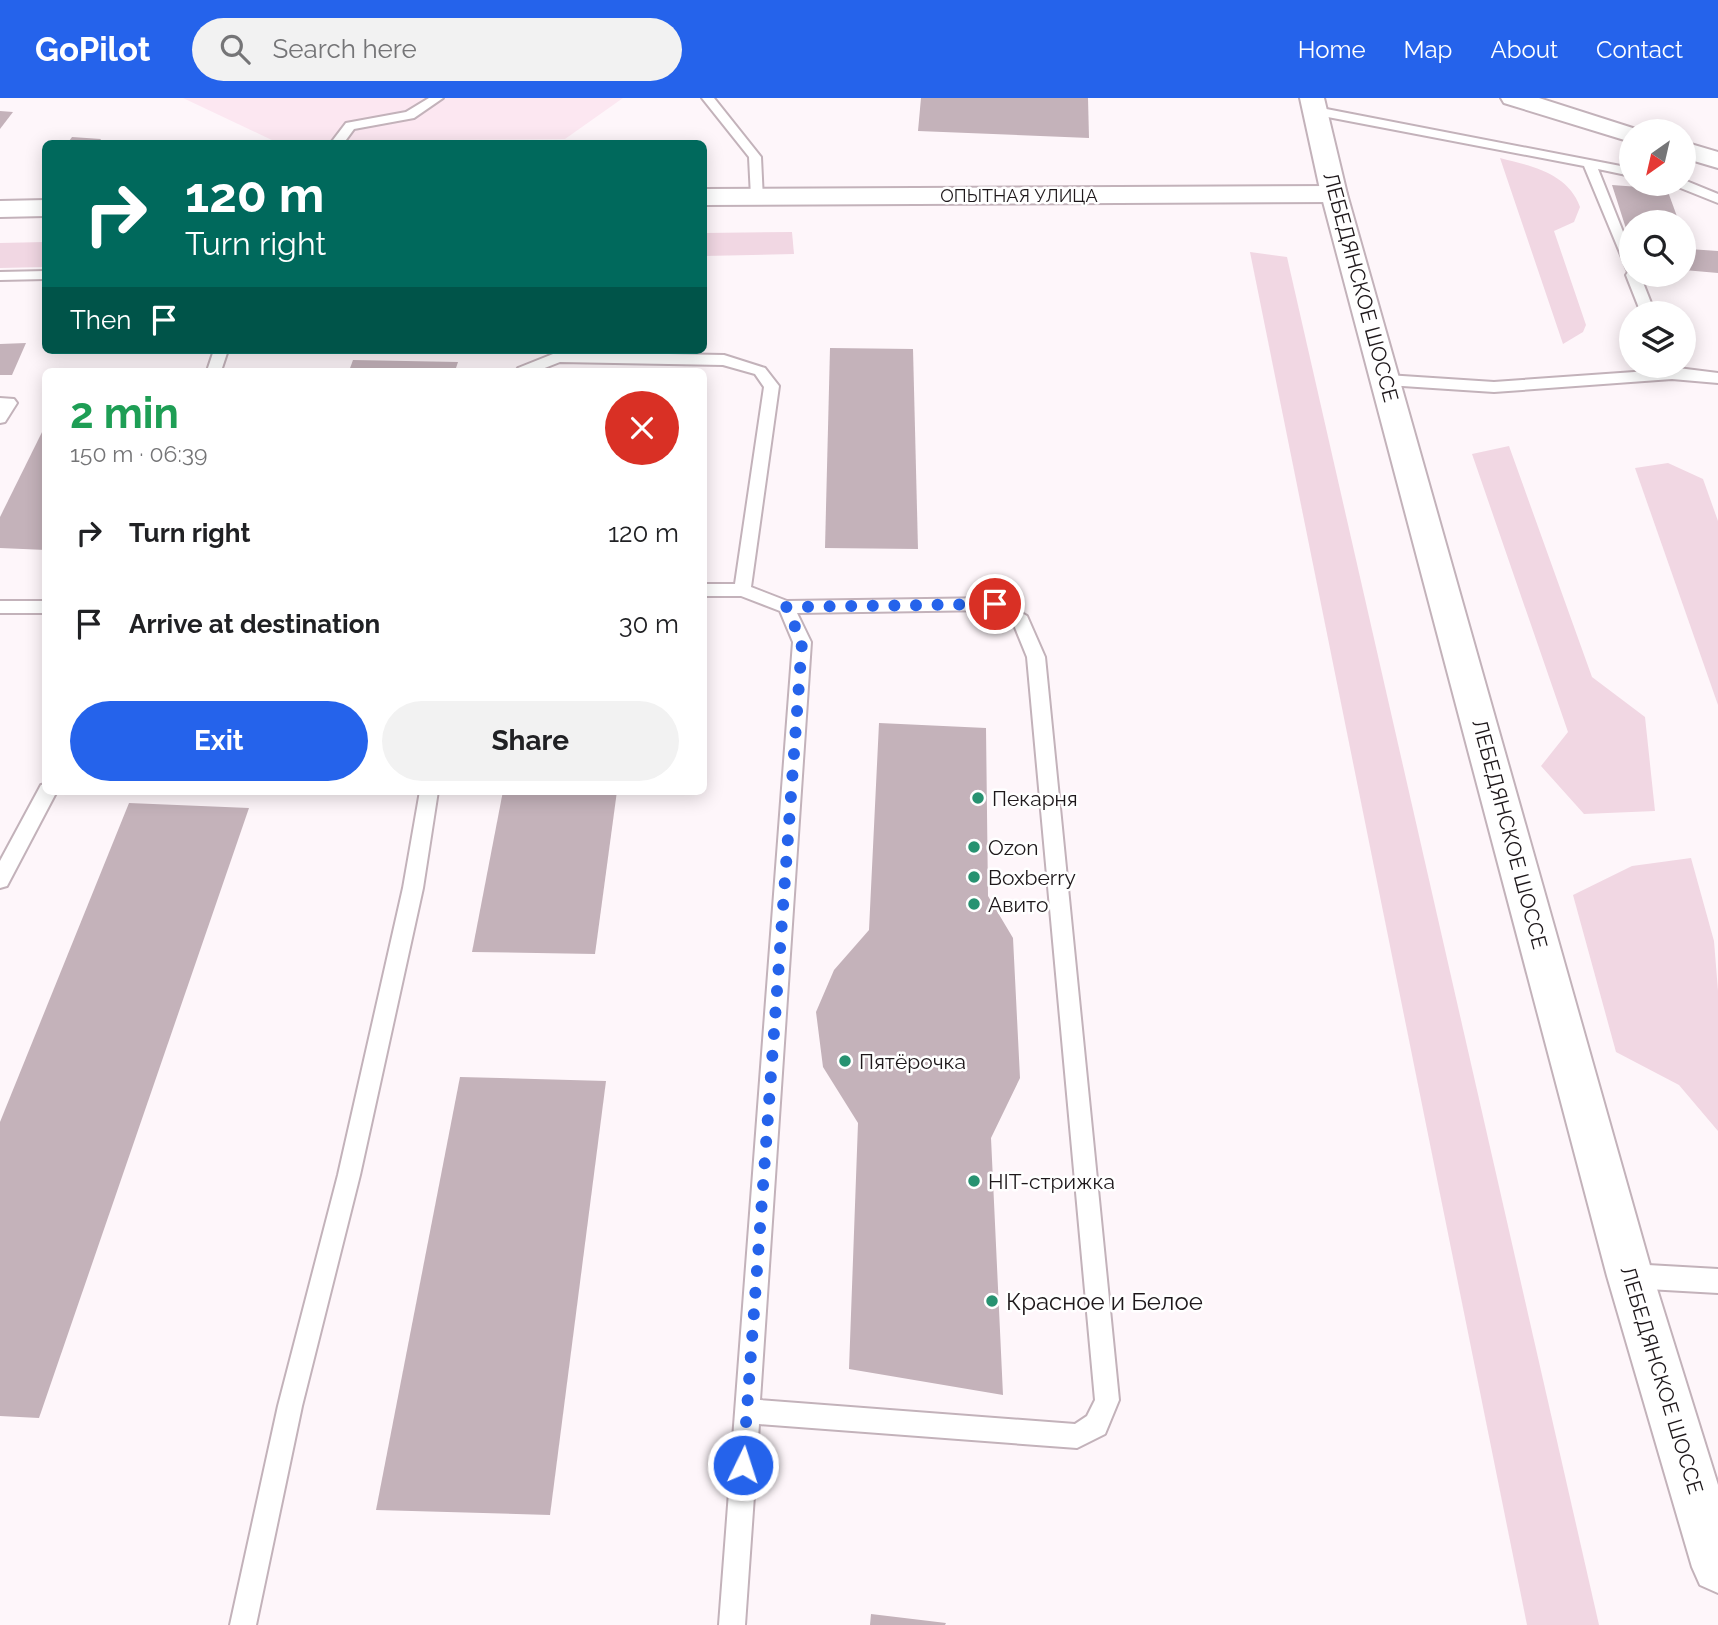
<!DOCTYPE html>
<html lang="en">
<head>
<meta charset="utf-8">
<style>
	:root { --surface:#fff; --page:#f2f2f2; --text:#202124; --muted:#757577; --accent:#2563eb }
	body { margin:0; font-family:Raleway,sans-serif; background:var(--page); color:var(--text); height:100vh; display:flex; flex-direction:column; font-size:26px; white-space:nowrap }
	* { box-sizing:border-box; margin:0 }
	p { font-size:23px; color:var(--muted) }
	.icon { flex:none; width:38px; height:38px; fill:none; stroke:currentColor; stroke-width:2; stroke-linecap:round; stroke-linejoin:round }
	.map { position:relative; flex:1; overflow:hidden }
	.panel { position:absolute; left:42px; top:270px; width:665px; height:427px; display:flex; flex-direction:column; background:var(--surface); border-radius:10px; box-shadow:0 4px 18px #0003 }
	.panel>* { flex:none }
	.hud { position:absolute; left:42px; top:42px; width:665px; height:214px; border-radius:10px; box-shadow:0 4px 18px #0003; background:#00695c; color:#fff; overflow:hidden }
	.needle { width:46px; rotate:214deg }
	.fabs { position:absolute; left:1619px; top:21px; display:grid; gap:14px }
	.fabs a { display:grid; place-items:center; width:77px; height:77px; border-radius:50%; background:var(--surface); box-shadow:0 4px 18px #0003; font-size:35px }
	.pin { position:absolute; display:grid; place-items:center; width:60px; height:60px; color:#fff; margin:-30px; border:4px solid #fff; border-radius:50%; box-shadow:0 2px 7px #0007 }
	.me { position:absolute; width:77px; margin:-38px; rotate:4deg; stroke-linejoin:round; filter:drop-shadow(0 0 5px #0008) }
	.turn { display:flex; align-items:center; gap:24px; height:147px; padding:0 28px; font-size:32px }
	.turn .icon { width:91px; height:91px; stroke-width:2.5 }
	.turn b { display:block; font-size:49px; line-height:60px }
	.then { display:flex; align-items:center; height:66px; padding:0 28px; background:#0003; gap:14px; font-size:26px }
	.round { display:grid; place-items:center; flex:none; width:74px; height:74px; border-radius:37px; background:var(--page) }
	.summary { display:flex; align-items:center; justify-content:space-between; height:119px; padding:0 28px }
	h1 { font-size:42px; font-weight:700; line-height:52px; color:#1e9e55 }
	.button { display:flex; gap:14px; margin-top:auto; padding:14px 28px }
	.button a { flex:1; height:80px; border-radius:42px; background:var(--accent); color:#fff; font-size:28px; font-weight:700; line-height:80px; text-align:center }
	.button a+a { background:var(--page); color:var(--text) }
	ul { padding:0; list-style:none }
	li { display:flex; align-items:center; gap:21px; height:91px; padding:0 28px }
	li div { flex:1 }
	li b { display:block; font-size:26px }
	li em { font-style:normal }
	header { display:flex; align-items:center; gap:42px; box-sizing:border-box; height:98px; padding:0 35px; background:var(--accent); color:#fff }
	header strong { font-size:33px }
	nav { display:flex; gap:38px; margin-inline-start:auto; font-size:24px }
	.search { width:490px; height:63px; background:var(--page); display:flex; align-items:center; gap:18px; box-sizing:border-box; padding:0 24px; border-radius:38px; color:var(--muted); font-size:26px }
	.map>svg:first-child { display:block }
	.built { fill:#fce7f1 }
	.green { fill:#f1d7e3 }
	.building { fill:#c4b2ba }
	.lines { fill:none; stroke-linecap:round; stroke-linejoin:round }
	.lane-casing { stroke:#c3b2ba; stroke-width:4 }
	.street-casing { stroke:#c3b2ba; stroke-width:4 }
	.secondary-casing { stroke:#c3b2ba; stroke-width:4 }
	.primary-casing { stroke:#c3b2ba; stroke-width:4 }
	.lane { fill:#fff; fill-rule:evenodd }
	.street { fill:#fff; fill-rule:evenodd }
	.secondary { fill:#fff; fill-rule:evenodd }
	.primary { fill:#fff; fill-rule:evenodd }
	.route { stroke:#2563eb; stroke-width:12; stroke-dasharray:0 21.6 }
	.poi-dot { fill:#279271; stroke:#fff; stroke-width:2.5 }
	.labels { text-anchor:middle; dominant-baseline:central; stroke-width:5; stroke-linejoin:round; paint-order:stroke }
	.far-street-label { font-size:18px; fill:#1e181b; stroke:#fff }
	.street-label { font-size:21px; fill:#1e181b; stroke:#fff }
	.poi-label { font-size:21px; fill:#1e181b; stroke:#fff; text-anchor:start }
	.near-poi-label { font-size:24px; fill:#1e181b; stroke:#fff; text-anchor:start }
</style>
</head>
<body>
<header>
<strong>GoPilot</strong>
<div class="search"><svg class="icon" aria-label="search" viewBox="0 0 24 24"><circle cx="10" cy="10" r="6"/><path d="M15 15l6 6"/></svg>Search here</div>
<nav><a>Home</a><a>Map</a><a>About</a><a>Contact</a></nav>
</header>
<div class="map">
<svg width="1718" height="1527" viewBox="0 0 1718 1527">
	<rect width="100%" height="100%" fill="#fef6fa"/>
	<polygon class="built" points="183,0 623,0 565,41 274,43"/>
	<g class="green">
		<path d="M1500 60C1531 68 1568 75 1580 109L1574 124 1554 133 1586 227 1583 234 1563 246Z"/>
		<polygon points="792,134 794,156 704,158 704,135"/>
		<polygon points="45,144 45,169 0,170 0,145"/>
		<polygon points="1250,154 1287,159 1599,1527 1527,1527"/>
		<polygon points="1509,348 1592,579 1645,619 1655,713 1584,716 1541,668 1568,634 1472,356"/>
		<polygon points="1668,365 1703,381 1718,423 1718,607 1635,370"/>
		<polygon points="1691,760 1714,843 1718,893 1718,1033 1679,987 1616,954 1573,797 1632,768"/>
	</g>
	<g class="building">
		<polygon points="921,0 1088,0 1089,40 918,33"/>
		<polygon points="0,13 13,14 0,31"/>
		<polygon points="72,39 101,41 98,46 67,46"/>
		<polygon points="1612,87 1667,91 1679,124 1631,124 1631,168 1619,142 1630,143"/>
		<polygon points="1684,136 1689,151 1718,153 1718,175 1684,172"/>
		<polygon points="26,245 12,277 0,277 0,246"/>
		<polygon points="830,250 913,251 918,451 825,450"/>
		<polygon points="353,262 458,264 455,273 349,273"/>
		<polygon points="46,326 46,452 0,450 0,419"/>
		<polygon points="879,625 986,630 988,798 1013,840 1020,980 991,1040 1003,1297 849,1271 858,1025 823,969 816,914 834,872 869,832"/>
		<polygon points="503,693 617,693 595,856 472,854"/>
		<polygon points="129,705 249,710 39,1320 0,1318 0,1024"/>
		<polygon points="460,979 606,983 550,1417 376,1412"/>
		<polygon points="871,1516 946,1525 945,1527 870,1527"/>
	</g>
	<g class="lines">
		<defs>
			<g id="lane">
				<polygon points="429,0 443,0 414,20 354,31 343,46 330,46 346,25 406,14"/>
				<polygon points="702,0 714,0 761,59 763,102 753,102 751,99 749,59"/>
				<polygon points="1316,9 1631,70 1631,78 1598,71 1631,154 1631,177 1640,177 1655,215 1641,215 1626,177 1628,174 1584,68 1312,16 1312,10"/>
				<polygon points="1684,82 1718,96 1718,105 1678,89 1677,86 1684,86"/>
				<polygon points="46,173 46,181 0,182 0,174"/>
				<polygon points="214,252 228,252 221,273 207,273"/>
				<path d="M558 254 724 257 765 270 779 288 751 489 787 503 995 500 1027 518 1045 559 1119 1302 1105 1336 1077 1350 759 1326 745 1527H719L793 544 780 513 741 498H704V486H735L764 289 755 276 723 267 560 264 537 273H516L518 270ZM992 512 1014 527 1027 559 1095 1302 1087 1318 1075 1326 760 1302 811 544 797 515Z"/>
				<polygon points="1662,268 1718,275 1718,285 1672,281 1494,294 1387,287 1380,282 1387,277 1494,284 1663,272"/>
				<polygon points="0,300 14,301 17,305 5,324 0,325"/>
				<rect x="0" y="503" width="46" height="12"/>
				<polygon points="46,686 46,693 57,693 7,788 0,790 0,763 41,687"/>
				<polygon points="420,693 438,693 423,790 360,1077 302,1308 256,1527 230,1527 278,1308 338,1077 403,790"/>
				<polygon points="1630,1166 1718,1171 1718,1195 1630,1190 1622,1186 1618,1178 1622,1170"/>
			</g>
			<g id="street">
				<polygon points="1501,0 1539,0 1642,33 1631,33 1631,44 1504,5"/>
				<polygon points="1684,44 1718,54 1718,70 1684,60"/>
			</g>
			<g id="secondary">
				<polygon points="1334,88 1343,90 1347,96 1343,102 1334,104 704,107 704,91"/>
				<polygon points="46,102 46,118 0,119 0,103"/>
			</g>
			<polygon id="primary" points="1300,0 1324,0 1347,96 1653,1178 1718,1387 1718,1495 1700,1487 1692,1469 1607,1178 1321,96"/>
		</defs>
		<use href="#lane" class="lane-casing"/>
		<use href="#street" class="street-casing"/>
		<use href="#secondary" class="secondary-casing"/>
		<use href="#primary" class="primary-casing"/>
		<use href="#lane" class="lane"/>
		<use href="#street" class="street"/>
		<use href="#secondary" class="secondary"/>
		<use href="#primary" class="primary"/>
	</g>
	<g class="lines">
		<polyline class="route" points="743,1367 802,544 786,509 995,506"/>
	</g>
	<g class="poi-dot">
		<circle cx="978" cy="700" r="7"/>
		<circle cx="974" cy="749" r="7"/>
		<circle cx="974" cy="779" r="7"/>
		<circle cx="974" cy="806" r="7"/>
		<circle cx="845" cy="963" r="7"/>
		<circle cx="974" cy="1083" r="7"/>
		<circle cx="992" cy="1203" r="7"/>
	</g>
	<g class="labels">
		<g class="far-street-label">
			<text x="1019" y="97">ОПЫТНАЯ УЛИЦА</text>
		</g>
		<g class="street-label">
			<text transform="translate(1361 189) rotate(75)">ЛЕБЕДЯНСКОЕ ШОССЕ</text>
			<text transform="translate(1510 736) rotate(75)">ЛЕБЕДЯНСКОЕ ШОССЕ</text>
			<text transform="translate(1662 1282) rotate(73)">ЛЕБЕДЯНСКОЕ ШОССЕ</text>
		</g>
		<g class="poi-label">
			<text x="992" y="700">Пекарня</text>
			<text x="988" y="749">Ozon</text>
			<text x="988" y="779">Boxberry</text>
			<text x="988" y="806">Авито</text>
			<text x="859" y="963">Пятёрочка</text>
			<text x="988" y="1083">HIT-стрижка</text>
		</g>
		<g class="near-poi-label">
			<text x="1006" y="1203">Красное и Белое</text>
		</g>
	</g>
</svg>
<div class="fabs">
<a><svg class="needle" viewBox="-14 -14 28 28"><path d="M0-13l5 13h-10z" fill="#e53935"/><path d="M0 13l5-13h-10z" fill="#757577"/></svg></a>
<a><svg class="icon" aria-label="search" viewBox="0 0 24 24"><circle cx="10" cy="10" r="6"/><path d="M15 15l6 6"/></svg></a>
<a><svg class="icon" aria-label="layers" viewBox="0 0 24 24"><path d="M12 4l9 5-9 5-9-5zM3 14l9 5 9-5"/></svg></a>
</div>
<div class="pin" style="left:995px;top:506px;background:#d93025"><svg class="icon" aria-label="arrive" viewBox="0 0 24 24"><path d="M6 21V4h12l-3 4 3 4H6"/></svg></div>
<svg class="me" style="left:743px;top:1367px" viewBox="-20 -20 40 40"><circle r="17" fill="#2563eb" stroke="#fff" stroke-width="3"/><path d="M0-11L8 9 0 5-8 9z" fill="#fff"/></svg>
<div class="hud">
<div class="turn"><svg class="icon" aria-label="right" viewBox="0 0 24 24"><path d="M7 20v-9h11M14 6l5 5-5 5"/></svg><div><b>120 m</b>Turn right</div></div>
<div class="then">Then<svg class="icon" aria-label="arrive" viewBox="0 0 24 24"><path d="M6 21V4h12l-3 4 3 4H6"/></svg></div>
</div>
<section class="panel">
<div class="summary"><div><h1>2 min</h1><p>150 m · 06:39</p></div><a class="round" style="background:#d93025;color:#fff"><svg class="icon" aria-label="close" viewBox="0 0 24 24"><path d="M6 6l12 12M18 6L6 18"/></svg></a></div>
<ul>
<li><svg class="icon" aria-label="right" viewBox="0 0 24 24"><path d="M7 20v-9h11M14 6l5 5-5 5"/></svg><div><b>Turn right</b></div><em>120 m</em></li>
<li><svg class="icon" aria-label="arrive" viewBox="0 0 24 24"><path d="M6 21V4h12l-3 4 3 4H6"/></svg><div><b>Arrive at destination</b></div><em>30 m</em></li>
</ul>
<div class="button"><a>Exit</a><a>Share</a></div>
</section>
</div>
</body>
</html>
